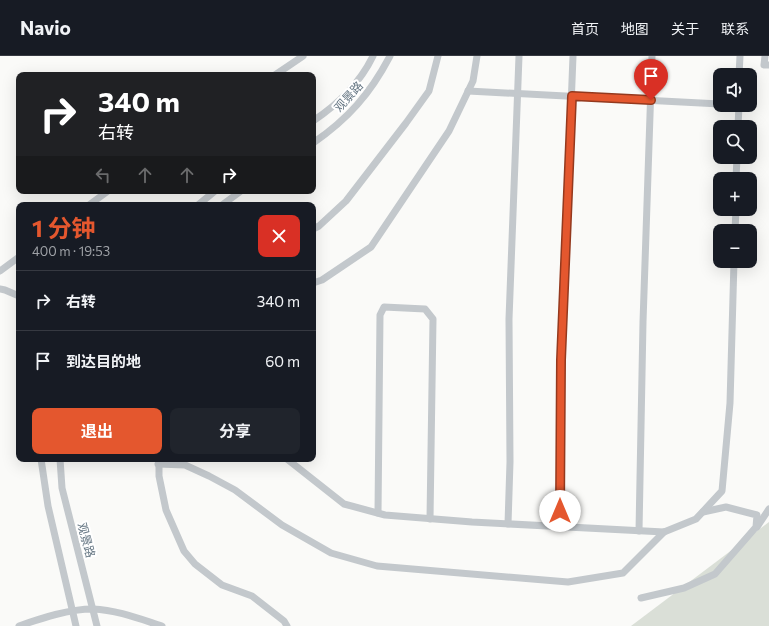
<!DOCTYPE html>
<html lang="zh">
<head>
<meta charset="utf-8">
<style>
	:root { --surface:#171b24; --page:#20242c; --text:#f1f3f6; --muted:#9ea1a6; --line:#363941; --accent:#e4572e }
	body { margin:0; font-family:Commissioner,"Noto Sans SC",sans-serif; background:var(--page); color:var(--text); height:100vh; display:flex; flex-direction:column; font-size:15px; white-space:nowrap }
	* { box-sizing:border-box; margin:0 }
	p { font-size:13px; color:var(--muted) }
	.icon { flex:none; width:22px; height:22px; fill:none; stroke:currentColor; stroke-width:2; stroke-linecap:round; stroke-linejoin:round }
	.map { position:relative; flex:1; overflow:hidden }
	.panel { position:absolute; left:16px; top:146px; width:300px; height:260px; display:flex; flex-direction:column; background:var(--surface); border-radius:8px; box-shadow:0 4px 16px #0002 }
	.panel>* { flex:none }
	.guide { position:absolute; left:16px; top:16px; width:300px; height:122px; border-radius:8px; box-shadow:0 4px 16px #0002; background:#202124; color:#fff; overflow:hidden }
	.buttons { position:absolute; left:713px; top:12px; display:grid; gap:8px }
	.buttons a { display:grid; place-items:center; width:44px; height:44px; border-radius:8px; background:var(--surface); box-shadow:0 4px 16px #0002; font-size:20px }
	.pin { position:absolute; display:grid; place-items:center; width:34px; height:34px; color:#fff; margin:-41px -17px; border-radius:50% 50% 50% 0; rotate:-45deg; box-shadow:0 0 4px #0007 }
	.pin .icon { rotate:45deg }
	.me { position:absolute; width:44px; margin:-22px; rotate:0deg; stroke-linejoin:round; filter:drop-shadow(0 0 3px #0008) }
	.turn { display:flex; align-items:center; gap:14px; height:84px; padding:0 16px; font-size:18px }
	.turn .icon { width:52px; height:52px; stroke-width:2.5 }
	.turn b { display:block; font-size:28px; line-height:34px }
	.lanes { display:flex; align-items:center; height:38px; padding:0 16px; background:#0003; justify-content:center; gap:20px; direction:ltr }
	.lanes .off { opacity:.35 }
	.round { display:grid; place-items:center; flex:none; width:42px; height:42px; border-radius:8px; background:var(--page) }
	.headline { display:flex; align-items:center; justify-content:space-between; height:68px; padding:0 16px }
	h1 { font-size:24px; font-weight:700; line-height:30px; color:var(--accent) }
	.primary-button { display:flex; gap:8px; margin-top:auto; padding:8px 16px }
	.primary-button a { flex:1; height:46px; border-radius:8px; background:var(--accent); color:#fff; font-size:16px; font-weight:700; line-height:46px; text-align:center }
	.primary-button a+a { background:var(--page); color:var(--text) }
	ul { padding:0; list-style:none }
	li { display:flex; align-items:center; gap:12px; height:60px; padding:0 16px; border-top:1px solid var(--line) }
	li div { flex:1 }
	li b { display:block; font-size:15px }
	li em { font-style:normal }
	header { display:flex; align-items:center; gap:24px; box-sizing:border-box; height:56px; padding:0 20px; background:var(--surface); border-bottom:1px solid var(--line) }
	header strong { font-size:19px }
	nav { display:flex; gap:22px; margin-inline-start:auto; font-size:14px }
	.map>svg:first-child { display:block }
	.green { fill:#dadfd7 }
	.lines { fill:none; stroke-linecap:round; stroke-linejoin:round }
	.minor { stroke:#c3c8cc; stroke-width:7 }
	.route-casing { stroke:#94391e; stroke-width:10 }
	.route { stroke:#e4572e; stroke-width:7 }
	.labels { text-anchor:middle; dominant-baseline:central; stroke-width:4; stroke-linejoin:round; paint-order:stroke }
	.street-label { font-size:12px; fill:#657683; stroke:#fff }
</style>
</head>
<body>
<header>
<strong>Navio</strong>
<nav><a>首页</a><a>地图</a><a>关于</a><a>联系</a></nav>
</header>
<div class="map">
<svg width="769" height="570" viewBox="0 0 769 570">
	<rect width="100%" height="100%" fill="#fafaf8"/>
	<polygon class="green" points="769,466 769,570 631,570"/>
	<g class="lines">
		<g class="minor">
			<polyline points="765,0 764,9 769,9"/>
			<polyline points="275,19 303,0"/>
			<polyline points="739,19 740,0"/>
			<polyline points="468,35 720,48"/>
			<path d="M313 65C337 49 360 27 373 0"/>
			<polyline points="738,71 739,49"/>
			<path d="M313 87C348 63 370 38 390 0"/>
			<polyline points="736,123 737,101"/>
			<polyline points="89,149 108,135"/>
			<polyline points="198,149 215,135"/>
			<polyline points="222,149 241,135"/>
			<polyline points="313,173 319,170 346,145 406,67 429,35 438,0"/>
			<polyline points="735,175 736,153"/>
			<polyline points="0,215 19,201"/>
			<polyline points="313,227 322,224 371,191 449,75 473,25 477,0"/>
			<polyline points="0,233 5,234 19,240"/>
			<polyline points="41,403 48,450 76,570"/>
			<polyline points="60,403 62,432 97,570"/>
			<polyline points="159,403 159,420 166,454 184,495 195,508 222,529 252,540 284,565 287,570"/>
			<polyline points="287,403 344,448 385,459 472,466 664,476 696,463 722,435 730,347 734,205"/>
			<polyline points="158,408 185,409 209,420 235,434 282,469 331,497 377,510 568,526 623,517 664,476"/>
			<polyline points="378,457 380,259 384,251 425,253 433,263 430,463"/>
			<polyline points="508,468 510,406 509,263 519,0"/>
			<polyline points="560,471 561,304 573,0"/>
			<polyline points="757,471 769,453"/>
			<polyline points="639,475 643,266 652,0"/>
			<polyline points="641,542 684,532 715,518 756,471 757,459 726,451 703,456"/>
			<path d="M19 570C42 562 69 553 93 553 117 554 140 563 162 570"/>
		</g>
	</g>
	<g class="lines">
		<defs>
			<polyline id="route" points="560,455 561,304 572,40 651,44"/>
		</defs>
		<use href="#route" class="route-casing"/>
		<use href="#route" class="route"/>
	</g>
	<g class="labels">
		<g class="street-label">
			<text transform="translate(348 40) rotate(-48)">观景路</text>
			<text transform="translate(87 484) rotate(75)">观景路</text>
		</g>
	</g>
</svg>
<div class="buttons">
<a><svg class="icon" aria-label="sound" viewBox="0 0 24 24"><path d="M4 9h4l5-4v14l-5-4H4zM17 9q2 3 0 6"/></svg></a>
<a><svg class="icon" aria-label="search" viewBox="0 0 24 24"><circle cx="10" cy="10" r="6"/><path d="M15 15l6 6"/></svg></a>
<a>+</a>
<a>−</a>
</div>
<div class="pin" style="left:651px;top:44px;background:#d93025"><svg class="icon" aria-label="arrive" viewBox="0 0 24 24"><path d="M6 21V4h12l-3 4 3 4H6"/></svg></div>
<svg class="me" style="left:560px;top:455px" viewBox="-20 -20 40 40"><circle r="19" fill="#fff"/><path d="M0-13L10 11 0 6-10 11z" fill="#e4572e"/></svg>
<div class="guide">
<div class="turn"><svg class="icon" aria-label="right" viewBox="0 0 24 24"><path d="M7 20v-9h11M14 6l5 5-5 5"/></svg><div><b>340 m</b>右转</div></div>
<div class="lanes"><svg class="icon off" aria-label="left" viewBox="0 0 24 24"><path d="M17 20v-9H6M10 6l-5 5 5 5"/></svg><svg class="icon off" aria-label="ahead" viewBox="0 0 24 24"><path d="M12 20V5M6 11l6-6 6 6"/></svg><svg class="icon off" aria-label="ahead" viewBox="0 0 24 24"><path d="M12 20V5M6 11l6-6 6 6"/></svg><svg class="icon" aria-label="right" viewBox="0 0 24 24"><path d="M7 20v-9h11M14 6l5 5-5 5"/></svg></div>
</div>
<section class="panel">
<div class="headline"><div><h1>1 分钟</h1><p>400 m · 19:53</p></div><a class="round" style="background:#d93025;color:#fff"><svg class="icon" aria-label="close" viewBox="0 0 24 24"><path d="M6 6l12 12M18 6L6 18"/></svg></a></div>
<ul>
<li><svg class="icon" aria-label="right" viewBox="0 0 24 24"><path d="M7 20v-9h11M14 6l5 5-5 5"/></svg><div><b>右转</b></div><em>340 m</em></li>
<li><svg class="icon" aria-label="arrive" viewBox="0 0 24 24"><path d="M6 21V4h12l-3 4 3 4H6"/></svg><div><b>到达目的地</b></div><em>60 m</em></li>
</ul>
<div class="primary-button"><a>退出</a><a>分享</a></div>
</section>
</div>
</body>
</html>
